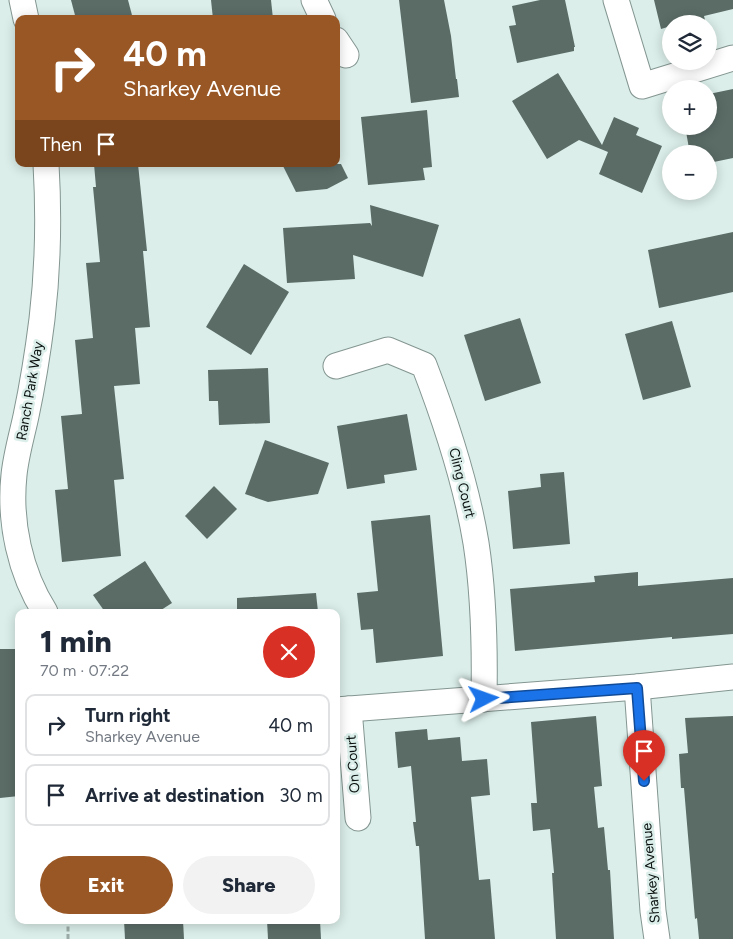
<!DOCTYPE html>
<html lang="en">
<head>
<meta charset="utf-8">
<style>
	:root { --surface:#fff; --page:#f2f2f3; --text:#1f2937; --muted:#747a83; --line:#e0e1e3; --accent:#995725 }
	body { margin:0; font-family:Figtree,sans-serif; background:var(--page); color:var(--text); height:100vh; display:flex; flex-direction:column; font-size:19px; white-space:nowrap }
	* { box-sizing:border-box; margin:0 }
	p { font-size:16px; color:var(--muted) }
	.icon { flex:none; width:28px; height:28px; fill:none; stroke:currentColor; stroke-width:2; stroke-linecap:round; stroke-linejoin:round }
	.map { position:relative; flex:1; overflow:hidden }
	.side { position:absolute; left:15px; top:609px; width:325px; height:315px; display:flex; flex-direction:column; background:var(--surface); border-radius:10px; box-shadow:0 2px 12px #0003 }
	.side>* { flex:none }
	.guide { position:absolute; left:15px; top:15px; width:325px; height:152px; border-radius:10px; box-shadow:0 2px 12px #0003; background:#995725; color:#fff; overflow:hidden }
	.fabs { position:absolute; left:662px; top:15px; display:grid; gap:10px }
	.fabs a { display:grid; place-items:center; width:55px; height:55px; border-radius:50%; background:var(--surface); box-shadow:0 2px 12px #0003; font-size:25px }
	.pin { position:absolute; display:grid; place-items:center; width:42px; height:42px; color:#fff; margin:-51px -21px; border-radius:50% 50% 50% 0; rotate:-45deg; box-shadow:0 0 5px #0007 }
	.pin .icon { rotate:45deg }
	.me { position:absolute; width:55px; margin:-28px; rotate:86deg; stroke-linejoin:round; filter:drop-shadow(0 0 4px #0008) }
	.turn { display:flex; align-items:center; gap:18px; height:105px; padding:0 25px; font-size:22px }
	.turn .icon { width:65px; height:65px; stroke-width:2.5 }
	.turn b { display:block; font-size:35px; line-height:42px }
	.then { display:flex; align-items:center; height:48px; padding:0 25px; background:#0003; gap:10px; font-size:19px }
	.round { display:grid; place-items:center; flex:none; width:52px; height:52px; border-radius:26px; background:var(--page) }
	.summary { display:flex; align-items:center; justify-content:space-between; height:85px; padding:0 25px }
	h1 { font-size:30px; font-weight:800; line-height:38px }
	.button { display:flex; gap:10px; margin-top:auto; padding:10px 25px }
	.button a { flex:1; height:58px; border-radius:30px; background:var(--accent); color:#fff; font-size:20px; font-weight:800; line-height:58px; text-align:center }
	.button a+a { background:var(--page); color:var(--text) }
	ul { padding:0; list-style:none }
	li { display:flex; align-items:center; gap:15px; height:62px; margin:0 10px 8px; padding:0 15px; border:2px solid var(--line); border-radius:10px }
	li div { flex:1 }
	li b { display:block; font-size:19px }
	li em { font-style:normal }
	.map>svg:first-child { display:block }
	.building { fill:#5b6c67 }
	.lines { fill:none; stroke-linecap:round; stroke-linejoin:round }
	.minor-casing { stroke:#849691; stroke-width:27 }
	.path { stroke:#9caba7; stroke-width:3; stroke-dasharray:5 2.5; stroke-linecap:butt }
	.minor { stroke:#fff; stroke-width:25 }
	.route-casing { stroke:#114b97; stroke-width:12 }
	.route { stroke:#1a73e8; stroke-width:9 }
	.labels { text-anchor:middle; dominant-baseline:central; stroke-width:5; stroke-linejoin:round; paint-order:stroke }
	.street-label { font-size:14px; fill:#0a110f; stroke:#dbeee9 }
</style>
</head>
<body>
<div class="map">
<svg width="733" height="939" viewBox="0 0 733 939">
	<rect width="100%" height="100%" fill="#dbeee9"/>
	<g class="building">
		<polygon points="71,0 128,0 133,19 76,19"/>
		<polygon points="211,0 271,0 273,19 213,19"/>
		<polygon points="399,0 444,0 451,36 456,79 457,79 459,97 411,103"/>
		<polygon points="540,0 565,0 575,47 574,47 574,51 517,63 509,26 516,25 512,6"/>
		<polygon points="654,0 733,0 733,9 704,16 706,24 671,24 671,26 661,29"/>
		<polygon points="558,73 602,145 614,117 639,128 636,135 662,146 642,193 599,174 608,152 579,140 547,159 512,101"/>
		<polygon points="733,89 733,158 709,163 709,154 690,154 685,126 709,126 709,94"/>
		<polygon points="427,110 432,167 423,168 425,180 368,185 361,117"/>
		<polygon points="94,164 138,164 147,251 143,251 150,327 135,328 140,384 114,386 124,479 114,480 121,556 62,562 55,490 68,489 61,416 82,414 75,340 93,338 86,263 100,262 93,187 96,187"/>
		<polygon points="282,164 341,164 348,178 327,189 296,192"/>
		<polygon points="370,205 439,225 423,277 353,255 355,279 287,283 283,228 370,223 372,226"/>
		<polygon points="733,232 733,292 659,308 648,250"/>
		<polygon points="244,264 289,292 251,355 206,327"/>
		<polygon points="520,318 541,383 485,401 464,335"/>
		<polygon points="672,321 691,387 643,400 625,334"/>
		<polygon points="268,368 270,423 219,425 218,401 209,401 208,370"/>
		<polygon points="407,414 417,470 384,475 385,483 347,489 337,426"/>
		<polygon points="265,440 329,463 318,494 268,502 245,494"/>
		<polygon points="564,472 570,544 513,549 508,491 541,487 540,474"/>
		<polygon points="214,486 237,509 207,539 185,516"/>
		<polygon points="430,515 443,656 376,663 373,629 361,630 357,593 378,591 371,521"/>
		<polygon points="145,561 172,603 158,612 105,612 93,595"/>
		<polygon points="638,572 638,586 733,578 733,634 672,639 672,637 515,651 510,589 595,582 594,576"/>
		<polygon points="316,593 318,612 237,612 237,598"/>
		<polygon points="0,649 19,649 19,714 15,714 19,763 19,796 0,798"/>
		<polygon points="596,716 602,786 594,787 598,828 604,827 608,870 610,870 614,939 556,939 552,873 554,873 550,829 533,831 531,803 537,803 531,722"/>
		<polygon points="733,716 733,939 699,939 697,918 695,919 684,788 681,788 679,754 688,753 685,718"/>
		<polygon points="427,729 428,740 460,737 462,761 487,759 490,795 471,797 479,880 490,879 495,939 425,939 419,846 416,846 413,822 416,822 411,766 398,768 395,732"/>
		<polygon points="124,920 183,920 184,939 125,939"/>
		<polygon points="267,920 320,920 321,939 268,939"/>
	</g>
	<g class="lines">
		<defs>
			<g id="minor">
				<polyline points="22,0 26,19"/>
				<polyline points="314,0 323,19"/>
				<polyline points="616,0 642,86 733,58"/>
				<polyline points="336,40 346,55"/>
				<path d="M336 366 388 350 424 365C446 422 466 482 476 543 484 595 485 647 484 699"/>
				<path d="M45 612C20 573 9 522 14 475 16 455 22 435 26 416 33 383 38 351 42 319 48 268 49 215 46 164"/>
				<polyline points="637,687 653,911 657,939"/>
				<polyline points="349,709 358,818"/>
				<polyline points="336,710 637,687 733,677"/>
			</g>
		</defs>
		<use href="#minor" class="minor-casing"/>
		<polyline class="path" points="68,939 68,920"/>
		<use href="#minor" class="minor"/>
	</g>
	<g class="lines">
		<defs>
			<polyline id="route" points="484,699 637,688 644,781"/>
		</defs>
		<use href="#route" class="route-casing"/>
		<use href="#route" class="route"/>
	</g>
	<g class="labels">
		<g class="street-label">
			<text transform="translate(30 391) rotate(-80)">Ranch Park Way</text>
			<text transform="translate(462 483) rotate(76)">Cling Court</text>
			<text transform="translate(353 764) rotate(-94)">On Court</text>
			<text transform="translate(651 873) rotate(-95)">Sharkey Avenue</text>
		</g>
	</g>
</svg>
<div class="fabs">
<a><svg class="icon" aria-label="layers" viewBox="0 0 24 24"><path d="M12 4l9 5-9 5-9-5zM3 14l9 5 9-5"/></svg></a>
<a>+</a>
<a>−</a>
</div>
<div class="pin" style="left:644px;top:781px;background:#d93025"><svg class="icon" aria-label="arrive" viewBox="0 0 24 24"><path d="M6 21V4h12l-3 4 3 4H6"/></svg></div>
<svg class="me" style="left:484px;top:699px" viewBox="-20 -20 40 40"><path d="M0-17L14 15 0 8-14 15z" fill="#1a73e8" stroke="#fff" stroke-width="4"/></svg>
<div class="guide">
<div class="turn"><svg class="icon" aria-label="right" viewBox="0 0 24 24"><path d="M7 20v-9h11M14 6l5 5-5 5"/></svg><div><b>40 m</b>Sharkey Avenue</div></div>
<div class="then">Then<svg class="icon" aria-label="arrive" viewBox="0 0 24 24"><path d="M6 21V4h12l-3 4 3 4H6"/></svg></div>
</div>
<section class="side">
<div class="summary"><div><h1>1 min</h1><p>70 m · 07:22</p></div><a class="round" style="background:#d93025;color:#fff"><svg class="icon" aria-label="close" viewBox="0 0 24 24"><path d="M6 6l12 12M18 6L6 18"/></svg></a></div>
<ul>
<li><svg class="icon" aria-label="right" viewBox="0 0 24 24"><path d="M7 20v-9h11M14 6l5 5-5 5"/></svg><div><b>Turn right</b><p>Sharkey Avenue</p></div><em>40 m</em></li>
<li><svg class="icon" aria-label="arrive" viewBox="0 0 24 24"><path d="M6 21V4h12l-3 4 3 4H6"/></svg><div><b>Arrive at destination</b></div><em>30 m</em></li>
</ul>
<div class="button"><a>Exit</a><a>Share</a></div>
</section>
</div>
</body>
</html>
